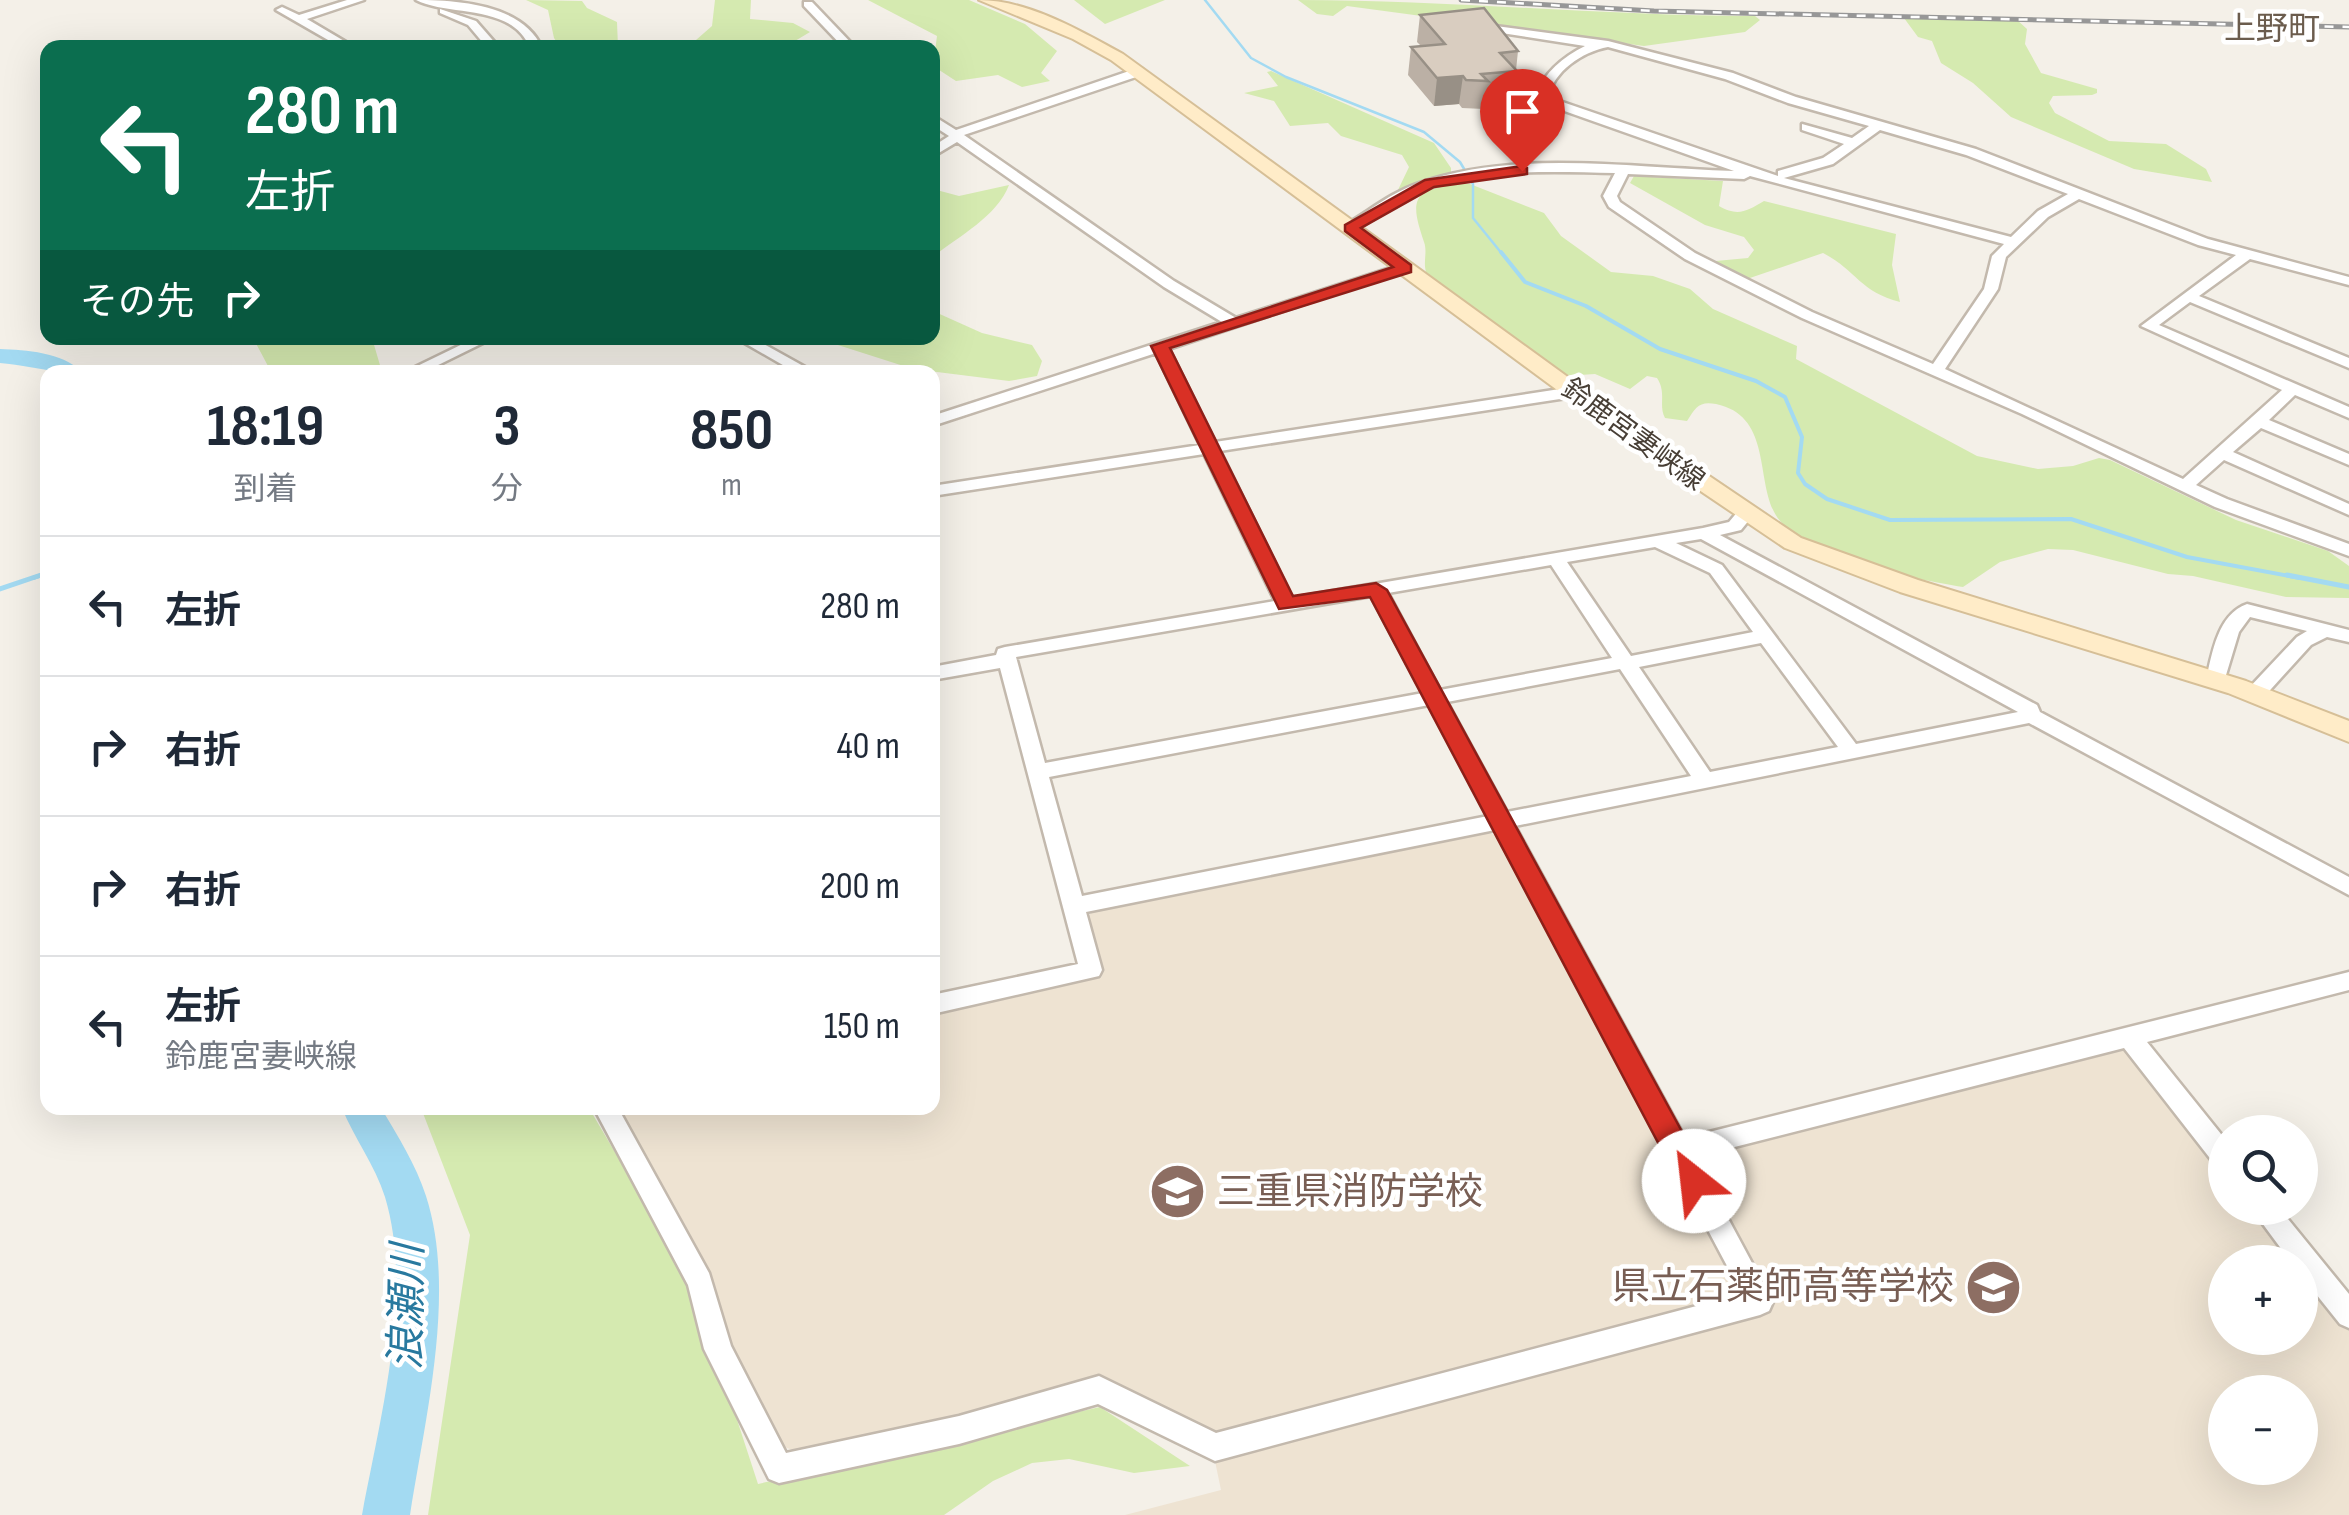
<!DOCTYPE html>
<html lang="ja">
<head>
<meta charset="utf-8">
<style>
	:root { --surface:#fff; --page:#f2f2f3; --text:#1f2937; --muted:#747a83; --line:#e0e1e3 }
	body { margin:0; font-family:"Sofia Sans Condensed","Noto Sans JP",sans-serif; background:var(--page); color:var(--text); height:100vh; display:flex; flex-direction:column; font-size:38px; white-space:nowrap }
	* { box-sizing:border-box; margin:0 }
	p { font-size:32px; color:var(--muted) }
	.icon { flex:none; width:55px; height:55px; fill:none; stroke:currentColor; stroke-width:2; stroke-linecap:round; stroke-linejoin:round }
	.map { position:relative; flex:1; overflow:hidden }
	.side { position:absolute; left:40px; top:365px; width:900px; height:750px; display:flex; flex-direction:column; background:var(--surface); border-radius:20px; box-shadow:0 10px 40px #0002 }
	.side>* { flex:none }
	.guide { position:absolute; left:40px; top:40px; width:900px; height:305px; border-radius:20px; box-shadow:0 10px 40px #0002; background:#0b6e4f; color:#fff; overflow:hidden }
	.fabs { position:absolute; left:2208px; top:1115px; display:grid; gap:20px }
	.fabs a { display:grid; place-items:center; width:110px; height:110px; border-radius:50%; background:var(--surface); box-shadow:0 10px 40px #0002; font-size:50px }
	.pin { position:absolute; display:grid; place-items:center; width:85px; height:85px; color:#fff; margin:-102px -42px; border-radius:50% 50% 50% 0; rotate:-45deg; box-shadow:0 0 10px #0007 }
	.pin .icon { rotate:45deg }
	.me { position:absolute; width:110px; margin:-55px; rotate:331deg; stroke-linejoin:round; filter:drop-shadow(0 0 8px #0008) }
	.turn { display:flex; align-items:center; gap:35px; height:210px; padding:0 40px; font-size:45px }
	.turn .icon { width:130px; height:130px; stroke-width:2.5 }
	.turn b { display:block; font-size:70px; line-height:85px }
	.then { display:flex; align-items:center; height:95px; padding:0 40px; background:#0003; gap:20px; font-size:38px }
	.eta { display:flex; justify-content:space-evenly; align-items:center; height:170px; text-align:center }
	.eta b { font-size:60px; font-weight:700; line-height:70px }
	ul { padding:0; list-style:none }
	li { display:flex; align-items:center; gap:30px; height:140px; padding:0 40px; border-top:2px solid var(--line) }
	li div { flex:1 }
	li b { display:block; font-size:38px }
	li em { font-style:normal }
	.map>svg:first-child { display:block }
	.education { fill:#eee3d2; fill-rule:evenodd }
	.green { fill:#d5eab0 }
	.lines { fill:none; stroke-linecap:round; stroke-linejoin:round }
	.stream-far2 { stroke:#a3daf2; stroke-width:2.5 }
	.stream-far1 { stroke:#a3daf2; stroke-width:4 }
	.stream { stroke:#a3daf2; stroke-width:5 }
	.river { fill:#a3daf2; fill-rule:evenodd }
	.street-casing { stroke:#c3b9ad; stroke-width:5 }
	.secondary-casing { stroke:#d6bf97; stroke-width:4 }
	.street { fill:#fff; fill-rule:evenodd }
	.secondary { fill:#ffecc8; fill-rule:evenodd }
	.rail-casing { stroke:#979797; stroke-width:5 }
	.rail { stroke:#fff; stroke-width:2.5; stroke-dasharray:9; stroke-linecap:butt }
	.wall { fill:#bbb0a5 }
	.shaded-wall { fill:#989086 }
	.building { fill:#d9cdc0; stroke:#989086; stroke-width:2.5 }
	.route { fill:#d93025; stroke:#8d1f18; stroke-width:2.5 }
	.labels { text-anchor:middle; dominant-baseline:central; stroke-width:9; stroke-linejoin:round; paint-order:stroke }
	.far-street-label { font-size:28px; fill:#483f36; stroke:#fff }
	.far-quarter-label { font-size:32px; fill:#6b5c4d; stroke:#fff }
	.near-education-label { font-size:38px; fill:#785e54; stroke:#fff; text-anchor:start }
	.near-water-label { font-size:42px; font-style:italic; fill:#28799f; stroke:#fff }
</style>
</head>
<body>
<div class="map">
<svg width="2349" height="1515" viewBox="0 0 2349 1515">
	<rect width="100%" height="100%" fill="#f4f0e8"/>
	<g class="education">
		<polygon points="1485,832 1499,836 1742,1289 1740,1296 1213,1433 1104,1376 976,1416 800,1453 782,1446 728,1344 711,1276 619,1108 932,1108 933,1013 1102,977 1087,918 1094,909"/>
		<path d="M2124 1050 2132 1053 2225 1171V1208H2254L2297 1262H2225V1338H2300V1266L2349 1328V1515H1125L1221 1490 1215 1461 1771 1309 1696 1163 1698 1156ZM2225 1392H2300V1468H2225Z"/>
	</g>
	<g class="green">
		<polygon points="526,0 582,1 587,8 617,22 618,47 560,47 554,38 548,10"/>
		<polygon points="715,0 751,0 750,19 793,23 810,32 785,47 688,47 712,26"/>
		<polygon points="868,0 969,0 1025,24 1057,51 1041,73 1050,81 1022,87 998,75 956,81 933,66 937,36"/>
		<polygon points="1074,0 1165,0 1105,24"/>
		<path d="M1298 0C1451 0 1603 16 1755 16L1760 20 1745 32 1644 46 1347 6 1333 16 1317 14Z"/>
		<polygon points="1904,18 2017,20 2027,29 2025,44 2041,73 2097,89 2097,93 2092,95 2053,96 2049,103 2055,113 2109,141 2166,144 2206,169 2212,182 2134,169 2011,117 1973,83 1941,63 1932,41 1918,37"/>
		<polygon points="1271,71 1434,143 1451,168 1451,176 1403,195 1397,192 1409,167 1402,155 1341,136 1328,123 1290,126 1274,101 1244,93 1278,86 1267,72"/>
		<path d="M1634 176 1723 181 1719 206C1738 217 1747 211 1764 201L1896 234 1892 265 1900 302C1860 292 1856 270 1823 253L1744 280 1705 262 1748 258 1754 250 1744 237 1705 225 1630 183Z"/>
		<path d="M1451 182 1470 184 1544 213 1561 236 1611 272 1653 276 1690 289 1713 309 1797 346 1796 359 1977 456 2038 469 2073 466 2099 458 2110 460 2236 520 2328 551 2349 566V598L2286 597 2193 576 2168 574 2073 550 2048 549 2000 562 1963 587C1910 578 1823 562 1783 524 1751 494 1778 417 1716 404 1699 401 1696 407 1687 421L1665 418C1658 405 1667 393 1657 378L1647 376 1630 389 1595 374 1564 376 1427 275C1422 263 1428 253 1424 242 1412 206 1409 191 1451 182Z"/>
		<path d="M1009 185C997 217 957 237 933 257V189L959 196Z"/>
		<polygon points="933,311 982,333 1032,345 1042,361 1037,376 1009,381 913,369 816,338 932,338"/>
		<polygon points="253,338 372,338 382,372 267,372 268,366"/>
		<polygon points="421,1108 589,1108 693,1285 758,1484 1100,1407 1190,1466 1134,1473 1069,1459 1032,1463 993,1481 944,1515 428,1515 470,1235"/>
	</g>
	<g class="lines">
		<polyline class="stream-far2" points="1205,0 1251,58 1286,77 1424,132 1460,162 1473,184 1473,218 1503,255"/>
		<g class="stream-far1">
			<polyline points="1501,252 1525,282 1586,306 1660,349 1756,381 1785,397 1802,437 1798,473 1805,484 1827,499 1890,520 2071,519 2187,557 2300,578"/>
			<polyline points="33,578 48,573"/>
		</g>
		<g class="stream">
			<polyline points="2287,575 2349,587"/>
			<polyline points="0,589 41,575"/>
		</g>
		<g class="river">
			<path d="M0 349C26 350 62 352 82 372 53 374 28 365 0 363Z"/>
			<path d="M342 1108H381C398 1136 416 1165 426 1196 457 1292 425 1418 410 1515H362C380 1418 414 1293 385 1197 375 1165 354 1138 342 1108Z"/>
		</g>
		<defs>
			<g id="street">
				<polygon points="347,0 364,0 307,19 356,48 342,48 276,10 282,7 299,15"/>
				<path d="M416 0C456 0 523 4 542 48H530C512 3 449 17 416 0Z"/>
				<polygon points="804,2 812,2 856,48 844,48 804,6"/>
				<polygon points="440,9 476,21 497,45 479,48 484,44 468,25 440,13"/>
				<path d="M1473 23 1608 41 1733 73 1796 97 1976 149 2208 239 2349 277V285L2250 259 2199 296 2349 358V368L2190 302 2159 325 2349 407V418L2295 395 2269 420 2349 454V465L2261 428 2233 452 2349 504V515L2224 460 2196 485 2227 499 2349 544V556L2215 507 2022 414 1802 318 1685 259 1609 207 1603 196 1615 173C1554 172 1488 168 1429 188 1402 197 1379 216 1355 231H1345V225C1369 211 1392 192 1419 183 1518 149 1631 168 1734 171L1539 102 1535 95C1545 72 1563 57 1585 46L1469 28V24ZM1608 47 1725 79 1788 103 1869 126 1852 138 1802 124V130L1844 144 1823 158 1778 171V176L1548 97C1554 71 1582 52 1608 47ZM1880 130 1966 155 2068 194 2038 211 2011 237 1784 178 1833 164ZM1628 174 1744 179 1750 176 2004 244 1992 256 1984 289 1933 364 1812 312 1695 253 1620 202 1617 196ZM2079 199 2198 245 2236 255 2141 326 2282 390 2183 479 1945 369 1998 289 2006 257 2048 217Z"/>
				<path d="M1138 68 1142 69V75L964 135 1174 281 1236 318 1400 265 1412 268 1169 349 1215 442 1573 387 1581 392 1573 397 1220 451 1292 598 1703 528 1729 522 1739 510H1751L1754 514 1741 530 1720 535 2037 705 2040 712 2349 877V895L2029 723 1515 826 1685 1138 2349 972V990L2147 1042 2225 1139V1169L2216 1166 2124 1048 1695 1157 1773 1302 1769 1311 1760 1315 1215 1461 1098 1404 959 1444 779 1483 769 1479 704 1349 688 1285 594 1108H618L709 1273 731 1346 786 1453 959 1416 1099 1376 1216 1433 1742 1294 1495 830 1086 912 1102 970 1099 976 932 1014V995L1078 964 1000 668 932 680V667L996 655 998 649 1005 647 1275 601 1204 454 932 496V486L1200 445 1156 353 932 426V416L1222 322 1164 287 957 142 932 157V147L949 136 932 125V115L956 130ZM1701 539 2018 712 1856 744 1722 565 1676 543ZM1655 547 1710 573 1753 632 1631 656 1567 562ZM1551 565 1612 658 1440 690 1388 593ZM1371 596 1423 693 1045 763 1016 657ZM1761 643 1838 747 1710 772 1639 667ZM1620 669 1691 776 1507 812 1447 702ZM1429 705 1488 816 1082 896 1049 777Z"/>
				<polygon points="475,338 493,338 424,372 405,372"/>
				<polygon points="736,338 753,338 814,372 795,372"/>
				<path d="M2247 604 2349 630V642L2327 637 2311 645 2262 699 2255 701 2245 694 2248 689 2297 637 2307 631 2250 617 2239 632 2223 685H2209L2206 680C2212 653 2218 614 2247 604Z"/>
				<polygon points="2251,1208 2279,1208 2349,1294 2349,1328 2340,1324 2300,1274 2300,1262 2291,1262"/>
			</g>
			<path id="secondary" d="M979 0C1028 0 1081 31 1123 54L1638 428 1801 538 1918 580 2246 681 2349 721V742L2228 693 1900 592 1785 548 1622 438 1111 60 1073 39Z"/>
		</defs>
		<use href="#street" class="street-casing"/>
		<use href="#secondary" class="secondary-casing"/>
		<use href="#street" class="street"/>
		<use href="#secondary" class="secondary"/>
		<defs>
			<polyline id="rail" points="1461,0 1654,11 2349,27"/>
		</defs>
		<use href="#rail" class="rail-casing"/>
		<use href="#rail" class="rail"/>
	</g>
	<polygon class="wall" points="1420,15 1518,51 1513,99 1485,101 1484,109 1462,108 1459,104 1434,106 1408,75 1411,47 1421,46 1417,42"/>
	<polygon class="shaded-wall" points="1463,76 1459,104 1434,106 1437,78"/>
	<polygon class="building" points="1484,8 1518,51 1500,53 1517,71 1481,74 1488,81 1466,80 1463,76 1437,78 1411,47 1445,44 1420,15"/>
	<polygon class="route" points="1522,166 1527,168 1527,174 1434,187 1361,228 1411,265 1411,272 1170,348 1293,596 1376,583 1387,590 1704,1172 1708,1181 1704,1190 1694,1194 1683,1190 1370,597 1279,609 1151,346 1393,267 1345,231 1345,225 1425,180"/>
	<defs>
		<symbol id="school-disc" viewBox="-11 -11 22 22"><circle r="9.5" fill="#8d6e63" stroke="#fff"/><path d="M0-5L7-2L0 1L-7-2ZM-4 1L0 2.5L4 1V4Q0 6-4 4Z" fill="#fff"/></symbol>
	</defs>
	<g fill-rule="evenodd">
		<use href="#school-disc" x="1146" y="1160" width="63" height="63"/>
		<use href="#school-disc" x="1962" y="1256" width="63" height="63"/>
	</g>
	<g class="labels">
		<g class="far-street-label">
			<text transform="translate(1633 435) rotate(36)">鈴鹿宮妻峡線</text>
		</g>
		<g class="far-quarter-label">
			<text x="2272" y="29">上野町</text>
		</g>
		<g class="near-education-label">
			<text x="1217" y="1192">三重県消防学校</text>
			<text x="1954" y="1287" text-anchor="end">県立石薬師高等学校</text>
		</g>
		<g class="near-water-label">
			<text transform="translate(408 1307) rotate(-89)">浪瀬川</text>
		</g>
	</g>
</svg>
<div class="fabs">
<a><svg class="icon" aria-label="search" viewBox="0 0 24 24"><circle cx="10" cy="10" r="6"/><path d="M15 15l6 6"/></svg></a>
<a>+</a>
<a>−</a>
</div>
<div class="pin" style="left:1522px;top:171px;background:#d93025"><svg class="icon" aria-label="arrive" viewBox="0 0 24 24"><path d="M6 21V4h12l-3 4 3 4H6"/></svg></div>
<svg class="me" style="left:1694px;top:1181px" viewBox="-20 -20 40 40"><circle r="19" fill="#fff"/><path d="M0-13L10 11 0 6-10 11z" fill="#d93025"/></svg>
<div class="guide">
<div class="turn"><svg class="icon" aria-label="left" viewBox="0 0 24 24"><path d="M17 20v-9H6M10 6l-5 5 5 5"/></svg><div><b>280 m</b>左折</div></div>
<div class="then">その先<svg class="icon" aria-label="right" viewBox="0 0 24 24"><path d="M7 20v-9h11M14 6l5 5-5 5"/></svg></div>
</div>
<section class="side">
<div class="eta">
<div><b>18:19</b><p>到着</p></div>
<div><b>3</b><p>分</p></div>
<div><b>850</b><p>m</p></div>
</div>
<ul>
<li><svg class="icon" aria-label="left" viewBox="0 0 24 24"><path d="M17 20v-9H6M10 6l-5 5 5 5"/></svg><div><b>左折</b></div><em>280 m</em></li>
<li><svg class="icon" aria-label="right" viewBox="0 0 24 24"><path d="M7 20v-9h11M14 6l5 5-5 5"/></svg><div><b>右折</b></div><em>40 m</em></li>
<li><svg class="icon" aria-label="right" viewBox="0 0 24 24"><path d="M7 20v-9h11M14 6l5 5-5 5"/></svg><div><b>右折</b></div><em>200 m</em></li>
<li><svg class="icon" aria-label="left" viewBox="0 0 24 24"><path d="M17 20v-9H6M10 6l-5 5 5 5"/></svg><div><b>左折</b><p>鈴鹿宮妻峡線</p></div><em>150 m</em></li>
</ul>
</section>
</div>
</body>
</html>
